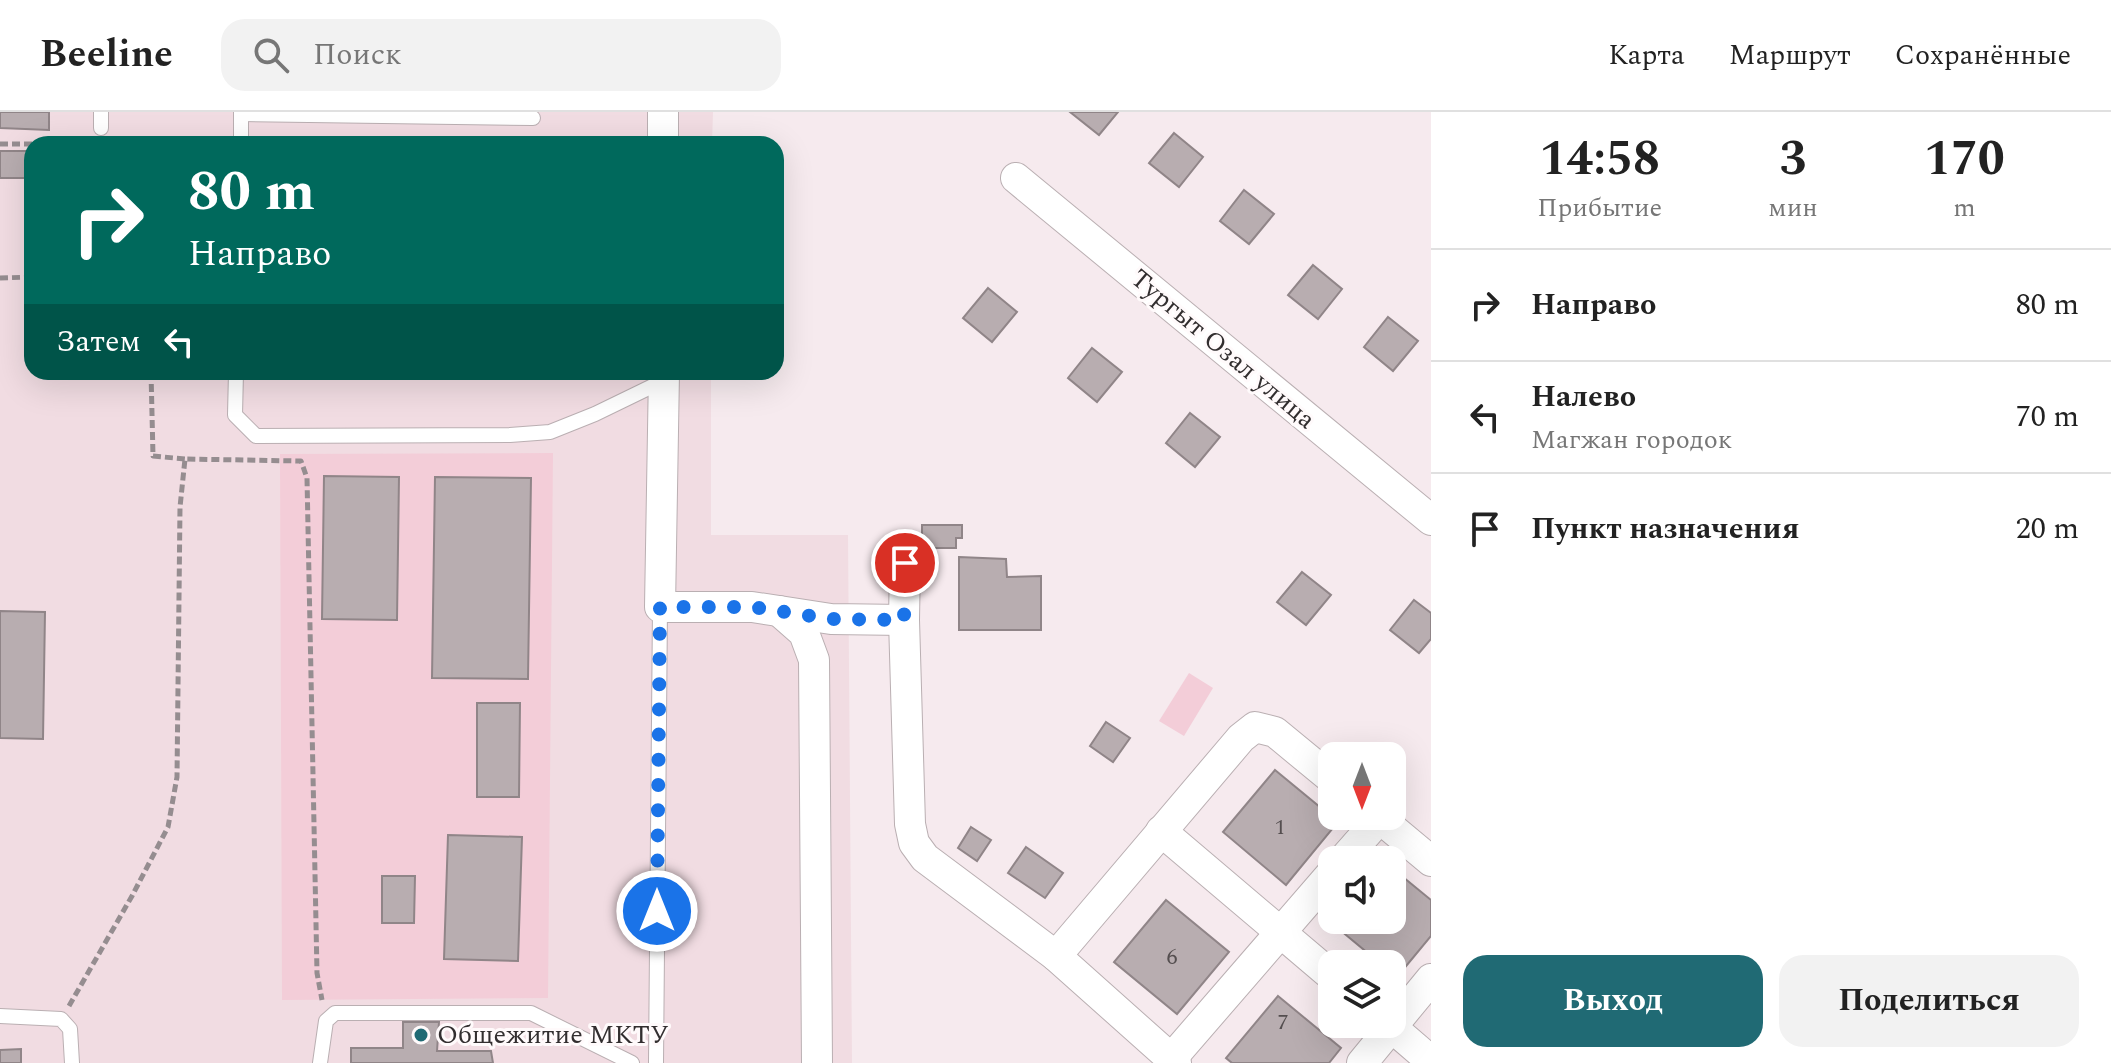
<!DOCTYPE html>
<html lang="ru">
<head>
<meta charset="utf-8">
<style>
	:root { --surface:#fff; --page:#f2f2f2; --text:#222; --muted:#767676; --line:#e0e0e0; --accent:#206a74 }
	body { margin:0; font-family:Spectral,serif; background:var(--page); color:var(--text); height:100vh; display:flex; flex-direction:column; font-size:30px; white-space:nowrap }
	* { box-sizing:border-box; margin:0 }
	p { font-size:26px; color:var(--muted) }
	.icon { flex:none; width:44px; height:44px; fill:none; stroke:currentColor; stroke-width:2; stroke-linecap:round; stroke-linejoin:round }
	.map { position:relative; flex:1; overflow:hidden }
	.sheet { display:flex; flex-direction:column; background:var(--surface); width:680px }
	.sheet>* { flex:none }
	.guide { position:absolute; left:24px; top:24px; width:760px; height:244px; border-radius:24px; box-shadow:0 8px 32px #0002; background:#00695c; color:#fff; overflow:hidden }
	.needle { width:52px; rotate:180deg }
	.tools { position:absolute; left:1318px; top:630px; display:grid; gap:16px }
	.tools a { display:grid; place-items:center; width:88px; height:88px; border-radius:16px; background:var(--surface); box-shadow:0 8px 32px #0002; font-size:40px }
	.pin { position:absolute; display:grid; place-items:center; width:68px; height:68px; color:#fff; margin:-34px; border:4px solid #fff; border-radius:50%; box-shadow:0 2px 8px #0007 }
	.me { position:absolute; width:88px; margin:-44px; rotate:0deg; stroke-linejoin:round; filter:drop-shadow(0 0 6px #0008) }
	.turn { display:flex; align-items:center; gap:28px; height:168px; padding:0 32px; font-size:36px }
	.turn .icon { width:104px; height:104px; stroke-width:2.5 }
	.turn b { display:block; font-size:56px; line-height:68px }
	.then { display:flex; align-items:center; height:76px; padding:0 32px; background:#0003; gap:16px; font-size:30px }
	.eta { display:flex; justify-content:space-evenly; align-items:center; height:136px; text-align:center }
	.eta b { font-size:48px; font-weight:700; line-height:56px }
	.action { display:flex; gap:16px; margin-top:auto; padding:16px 32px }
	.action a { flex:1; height:92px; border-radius:24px; background:var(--accent); color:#fff; font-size:32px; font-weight:700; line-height:92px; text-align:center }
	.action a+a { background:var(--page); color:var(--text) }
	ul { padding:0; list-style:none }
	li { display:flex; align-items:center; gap:24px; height:112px; padding:0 32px; border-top:2px solid var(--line) }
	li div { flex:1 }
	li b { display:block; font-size:30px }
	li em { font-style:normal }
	header { display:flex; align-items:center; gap:48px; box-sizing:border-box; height:112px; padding:0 40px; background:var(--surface); border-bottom:2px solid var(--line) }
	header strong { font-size:38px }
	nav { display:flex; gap:44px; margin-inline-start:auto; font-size:28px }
	.search { width:560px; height:72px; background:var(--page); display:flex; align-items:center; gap:20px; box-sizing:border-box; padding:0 28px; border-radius:24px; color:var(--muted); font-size:30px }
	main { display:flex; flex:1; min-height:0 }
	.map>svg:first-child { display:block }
	.built { fill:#f1dce2 }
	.green { fill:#f3cdd8 }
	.building { fill:#b8adb0; stroke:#908588; stroke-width:2 }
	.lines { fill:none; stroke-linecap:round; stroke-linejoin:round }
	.lane-casing { stroke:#baafb2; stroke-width:16 }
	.street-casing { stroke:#baafb2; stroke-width:32 }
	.path { stroke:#958d90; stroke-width:5; stroke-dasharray:8 4; stroke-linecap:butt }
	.lane { stroke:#fff; stroke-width:14 }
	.street { stroke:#fff; stroke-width:30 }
	.route { stroke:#1a73e8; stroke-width:14; stroke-dasharray:0 25.2 }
	.poi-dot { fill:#206a74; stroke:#fffafb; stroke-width:3 }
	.labels { text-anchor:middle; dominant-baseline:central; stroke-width:6; stroke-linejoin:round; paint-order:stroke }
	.number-label { font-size:22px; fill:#544e4f }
	.street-label { font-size:26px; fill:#322e2f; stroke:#fffafb }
	.poi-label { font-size:26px; fill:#322e2f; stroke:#fffafb; text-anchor:start }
</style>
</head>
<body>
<header>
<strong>Beeline</strong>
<div class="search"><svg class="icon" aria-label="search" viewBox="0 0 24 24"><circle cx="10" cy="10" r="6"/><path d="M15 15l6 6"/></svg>Поиск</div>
<nav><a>Карта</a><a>Маршрут</a><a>Сохранённые</a></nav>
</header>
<main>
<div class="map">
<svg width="1431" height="951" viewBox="0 0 1431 951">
	<rect width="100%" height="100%" fill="#f6eaee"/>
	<polygon class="built" points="0,0 713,0 712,32 32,32 32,260 711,260 711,423 848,423 852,951 0,951"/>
	<g class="green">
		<polygon points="553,341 548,886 282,888 280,342"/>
		<polygon points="1189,561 1213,576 1184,624 1159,609"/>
	</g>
	<g class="building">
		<polygon points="0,0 49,0 49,18 0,16"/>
		<polygon points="1070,0 1118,0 1099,23"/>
		<polygon points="1174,21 1203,45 1179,75 1149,51"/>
		<rect x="0" y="39" width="32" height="27"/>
		<polygon points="1244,78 1274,102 1249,132 1220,109"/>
		<polygon points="1313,153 1342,177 1318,207 1288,183"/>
		<polygon points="988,176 1017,200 992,230 963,206"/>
		<polygon points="1388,205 1418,229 1393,259 1364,235"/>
		<polygon points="1092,236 1122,260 1097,290 1068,266"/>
		<polygon points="1190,301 1220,325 1195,355 1166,331"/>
		<polygon points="324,364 399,365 397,508 322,507"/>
		<polygon points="435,365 531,366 528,567 432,566"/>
		<polygon points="922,413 962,413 962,426 956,426 956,436 922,436"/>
		<polygon points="959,445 1006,447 1007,465 1041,464 1041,518 959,518"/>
		<polygon points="1302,460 1331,483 1306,513 1277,490"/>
		<polygon points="1414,488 1431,501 1431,527 1419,541 1390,518"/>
		<polygon points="0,499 45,500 43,627 0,626"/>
		<polygon points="477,591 520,591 519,685 477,685"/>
		<polygon points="1106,610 1130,626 1113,650 1090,634"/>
		<polygon points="1275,658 1338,710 1286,773 1223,720"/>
		<polygon points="971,715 991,728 977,749 958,736"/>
		<polygon points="448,723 522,725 518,849 444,847"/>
		<polygon points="1026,735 1063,761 1045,786 1008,761"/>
		<polygon points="1392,756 1431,788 1431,824 1397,865 1392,861 1392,852 1381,852 1334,813 1337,808 1392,808"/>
		<polygon points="382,764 415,764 414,811 382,811"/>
		<polygon points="1166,788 1229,840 1177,902 1114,850"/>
		<polygon points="1278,884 1341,936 1329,951 1232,951 1226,946"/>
		<polygon points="403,910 439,910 437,939 491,939 493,951 351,951 351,936 403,936"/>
		<polygon points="21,937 21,951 0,951 0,938"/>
	</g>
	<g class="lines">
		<defs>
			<g id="lane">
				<polyline points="241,2 533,6"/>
				<polyline points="101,16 101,0"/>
				<polyline points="241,32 241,0"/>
				<polyline points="236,260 235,303 256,324 510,323 550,320 595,302 663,269"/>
				<polyline points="0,904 61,907 70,917 72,951"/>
				<polyline points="320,951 326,909 335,901 531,901 632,951"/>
				<polyline points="656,951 660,495"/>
			</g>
			<g id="street">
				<polyline points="663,0 663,32"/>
				<polyline points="1016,66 1431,408"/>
				<polyline points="664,260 660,495 752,495 831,507 904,508"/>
				<polyline points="905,451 904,508 910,712 914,731 925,746 1056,844 1176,951"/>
				<polyline points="779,499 804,521 814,548 817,951"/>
				<polyline points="1377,704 1431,749"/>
				<polyline points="1161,719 1332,864"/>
				<polyline points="1343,748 1380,706"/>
				<polyline points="1056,844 1241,626 1255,615 1275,620 1332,667"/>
				<polyline points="1388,912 1431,949"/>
				<polyline points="1171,947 1332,761"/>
				<polyline points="1362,951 1431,867"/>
			</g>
		</defs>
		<use href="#lane" class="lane-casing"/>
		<use href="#street" class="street-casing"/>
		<g class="path">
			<polyline points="0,32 56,32"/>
			<polyline points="0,166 32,165"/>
			<polyline points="151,260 153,344 185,347"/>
			<polyline points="69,894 132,784 168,715 177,665 180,395 185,347 301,349 307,366 317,861 322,888"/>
		</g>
		<use href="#lane" class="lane"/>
		<use href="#street" class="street"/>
	</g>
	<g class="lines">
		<polyline class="route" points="657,799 660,495 752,495 831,507 904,508 905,451"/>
	</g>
	<circle class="poi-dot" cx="421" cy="923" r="8"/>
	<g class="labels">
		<g class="number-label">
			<text x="1280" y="715">1</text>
			<text x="1172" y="845">6</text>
			<text x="1283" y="910">7</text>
		</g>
		<g class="street-label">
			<text transform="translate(1223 237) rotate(40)">Тургыт Озал улица</text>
		</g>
		<g class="poi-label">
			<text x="437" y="923">Общежитие МКТУ</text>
		</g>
	</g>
</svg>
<div class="tools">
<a><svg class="needle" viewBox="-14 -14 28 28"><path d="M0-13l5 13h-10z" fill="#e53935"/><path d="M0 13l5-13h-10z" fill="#767676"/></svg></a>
<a><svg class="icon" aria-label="sound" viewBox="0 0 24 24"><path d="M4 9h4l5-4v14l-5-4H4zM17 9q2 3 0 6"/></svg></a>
<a><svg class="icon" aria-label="layers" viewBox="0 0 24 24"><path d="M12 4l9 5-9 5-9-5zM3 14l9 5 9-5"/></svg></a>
</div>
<div class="pin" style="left:905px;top:451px;background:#d93025"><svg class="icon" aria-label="arrive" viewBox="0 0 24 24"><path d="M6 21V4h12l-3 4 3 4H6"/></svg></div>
<svg class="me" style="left:657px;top:799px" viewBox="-20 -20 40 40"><circle r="17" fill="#1a73e8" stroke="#fff" stroke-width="3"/><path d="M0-11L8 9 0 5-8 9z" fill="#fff"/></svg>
<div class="guide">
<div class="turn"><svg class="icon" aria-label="right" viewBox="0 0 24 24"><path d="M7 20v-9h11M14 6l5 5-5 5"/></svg><div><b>80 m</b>Направо</div></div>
<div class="then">Затем<svg class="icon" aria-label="left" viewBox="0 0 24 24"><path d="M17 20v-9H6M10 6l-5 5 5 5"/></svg></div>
</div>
</div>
<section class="sheet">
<div class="eta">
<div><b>14:58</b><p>Прибытие</p></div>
<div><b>3</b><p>мин</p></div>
<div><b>170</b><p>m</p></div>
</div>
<ul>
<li><svg class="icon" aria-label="right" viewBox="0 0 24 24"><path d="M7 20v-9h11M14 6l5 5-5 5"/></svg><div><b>Направо</b></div><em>80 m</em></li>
<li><svg class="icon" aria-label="left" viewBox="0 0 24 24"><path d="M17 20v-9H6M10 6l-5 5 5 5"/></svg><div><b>Налево</b><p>Магжан городок</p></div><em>70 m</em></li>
<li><svg class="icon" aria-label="arrive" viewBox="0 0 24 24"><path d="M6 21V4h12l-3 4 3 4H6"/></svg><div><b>Пункт назначения</b></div><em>20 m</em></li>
</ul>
<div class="action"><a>Выход</a><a>Поделиться</a></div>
</section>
</main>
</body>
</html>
